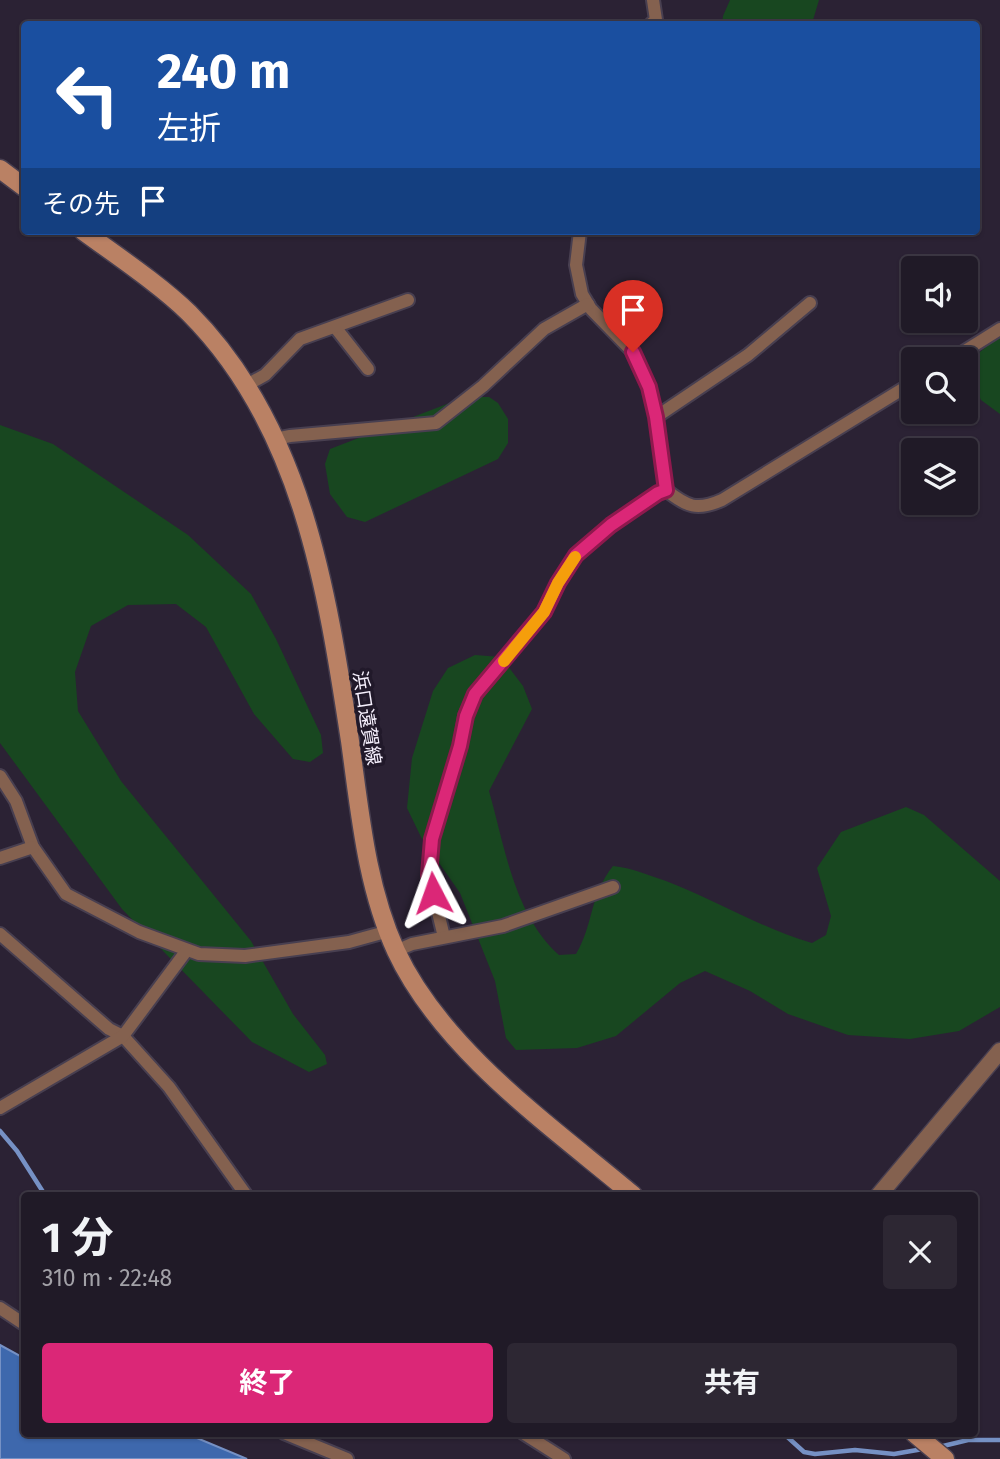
<!DOCTYPE html>
<html lang="ja">
<head>
<meta charset="utf-8">
<style>
	:root { --surface:#201a27; --page:#2d2733; --text:#f1f3f6; --muted:#a2a1a7; --line:#3d3844; --accent:#db2777 }
	body { margin:0; font-family:"Fira Sans","Noto Sans JP",sans-serif; background:var(--page); color:var(--text); height:100vh; display:flex; flex-direction:column; font-size:26px; white-space:nowrap }
	* { box-sizing:border-box; margin:0 }
	p { font-size:23px; color:var(--muted) }
	.icon { flex:none; width:38px; height:38px; fill:none; stroke:currentColor; stroke-width:2; stroke-linecap:round; stroke-linejoin:round }
	.map { position:relative; flex:1; overflow:hidden }
	.sheet { position:absolute; left:21px; top:1192px; width:957px; height:245px; display:flex; flex-direction:column; background:var(--surface); border-radius:7px; box-shadow:0 2px 5px #0004,0 0 0 2px var(--line) }
	.sheet>* { flex:none }
	.hud { position:absolute; left:21px; top:21px; width:959px; height:214px; border-radius:7px; box-shadow:0 2px 5px #0004,0 0 0 2px var(--line); background:#1a4fa0; color:#fff; overflow:hidden }
	.fabs { position:absolute; left:901px; top:256px; display:grid; gap:14px }
	.fabs a { display:grid; place-items:center; width:77px; height:77px; border-radius:7px; background:var(--surface); box-shadow:0 2px 5px #0004,0 0 0 2px var(--line); font-size:35px }
	.pin { position:absolute; display:grid; place-items:center; width:60px; height:60px; color:#fff; margin:-72px -30px; border-radius:50% 50% 50% 0; rotate:-45deg; box-shadow:0 0 7px #0007 }
	.pin .icon { rotate:45deg }
	.me { position:absolute; width:77px; margin:-38px; rotate:356deg; stroke-linejoin:round; filter:drop-shadow(0 0 5px #0008) }
	.turn { display:flex; align-items:center; gap:24px; height:147px; padding:0 21px; font-size:32px }
	.turn .icon { width:91px; height:91px; stroke-width:2.5 }
	.turn b { display:block; font-size:49px; line-height:60px }
	.then { display:flex; align-items:center; height:66px; padding:0 21px; background:#0003; gap:14px; font-size:26px }
	.round { display:grid; place-items:center; flex:none; width:74px; height:74px; border-radius:7px; background:var(--page) }
	.head { display:flex; align-items:center; justify-content:space-between; height:119px; padding:0 21px }
	h1 { font-size:42px; font-weight:700; line-height:52px }
	.action { display:flex; gap:14px; margin-top:auto; padding:14px 21px }
	.action a { flex:1; height:80px; border-radius:7px; background:var(--accent); color:#fff; font-size:28px; font-weight:700; line-height:80px; text-align:center }
	.action a+a { background:var(--page); color:var(--text) }
	.map>svg:first-child { display:block }
	.green { fill:#184720 }
	.water { fill:#3e68ad; stroke:#7691c5; stroke-width:2 }
	.lines { fill:none; stroke-linecap:round; stroke-linejoin:round }
	.stream { stroke:#7691c5; stroke-width:4.5 }
	.minor-casing { stroke:#483f50; stroke-width:16 }
	.tertiary-casing { stroke:#483f50; stroke-width:19 }
	.secondary-casing { stroke:#483f50; stroke-width:21 }
	.minor { stroke:#84614f; stroke-width:12 }
	.tertiary { stroke:#84614f; stroke-width:16 }
	.secondary { stroke:#ba8164; stroke-width:18 }
	.route-casing { stroke:#8e194d; stroke-width:18 }
	.route { stroke:#db2777; stroke-width:12 }
	.slow { stroke:#f59e0b; stroke-width:12 }
	.labels { text-anchor:middle; dominant-baseline:central; stroke-width:7; stroke-linejoin:round; paint-order:stroke }
	.street-label { font-size:19px; fill:#f7f1fe; stroke:#21192a }
</style>
</head>
<body>
<div class="map">
<svg width="1000" height="1459" viewBox="0 0 1000 1459">
	<rect width="100%" height="100%" fill="#2b2234"/>
	<g class="green">
		<polygon points="730,0 819,0 813,20 816,24 722,24 723,16"/>
		<polygon points="1000,335 1000,414 981,400 968,373 980,352"/>
		<polygon points="465,397 489,397 498,403 508,419 508,443 498,459 365,522 347,517 330,494 325,464 330,449"/>
		<polygon points="0,425 53,444 188,535 251,594 276,639 321,735 323,753 310,762 293,759 254,714 206,627 176,604 128,605 91,626 75,672 78,711 121,781 251,941 293,1014 325,1055 327,1064 309,1072 252,1042 122,909 0,743"/>
		<path d="M475 655 501 657 523 686 532 709 489 791C505 847 514 915 559 955L576 954C594 924 589 896 613 866 632 868 648 875 666 881 715 900 761 928 812 943L826 935 831 916 817 868 841 832 906 807 924 815 1000 881V1007L959 1031 910 1039 848 1035 788 1014 750 991 705 971 680 983 616 1036 577 1048 516 1050 506 1038 495 981 460 893 421 837 407 808 412 758 433 691 448 668Z"/>
	</g>
	<polygon class="water" points="0,1345 24,1358 24,1433 185,1433 247,1459 0,1459"/>
	<g class="lines">
		<g class="stream">
			<polyline points="0,1131 17,1151 45,1195"/>
			<polyline points="783,1433 804,1452 815,1454 855,1450 894,1454 923,1449"/>
			<polyline points="939,1447 968,1440 1000,1440"/>
		</g>
		<defs>
			<g id="minor">
				<polyline points="651,24 656,20 653,0"/>
				<path d="M580 231 576 265 582 294 591 309 633 352 649 387 656 417 666 490C687 507 697 511 722 500L914 382"/>
				<polyline points="335,327 368,369"/>
				<polyline points="952,359 1000,329"/>
				<polyline points="245,386 265,375 300,339 408,300"/>
				<polyline points="656,417 748,355 810,303"/>
				<polyline points="275,439 290,436 436,423 483,386 544,329 588,304"/>
				<polyline points="0,776 16,801 33,847 66,894 139,932 199,954 245,956 349,942 389,931"/>
				<polyline points="0,858 33,847"/>
				<polyline points="0,934 109,1029 123,1036 169,1087 246,1195"/>
				<polyline points="444,937 429,875 432,839 460,746 465,716 475,694 544,612 558,583 576,555 611,525 658,493 666,490"/>
				<polyline points="396,951 412,944 503,926 613,887"/>
				<polyline points="0,1108 123,1036 187,950"/>
				<polyline points="0,1308 24,1324"/>
				<polyline points="284,1433 347,1459"/>
				<polyline points="523,1433 564,1459"/>
			</g>
			<polyline id="tertiary" points="879,1195 1000,1051"/>
			<g id="secondary">
				<polyline points="0,169 24,187"/>
				<path d="M83 231C117 256 159 284 189 313 302 426 327 590 350 741 360 812 366 885 396 951 442 1050 551 1126 633 1195"/>
				<polyline points="914,1433 945,1459"/>
			</g>
		</defs>
		<use href="#minor" class="minor-casing"/>
		<use href="#tertiary" class="tertiary-casing"/>
		<use href="#secondary" class="secondary-casing"/>
		<use href="#minor" class="minor"/>
		<use href="#tertiary" class="tertiary"/>
		<use href="#secondary" class="secondary"/>
	</g>
	<g class="lines">
		<defs>
			<polyline id="route" points="433,893 429,875 432,839 460,746 466,716 475,694 544,612 558,583 576,555 611,525 658,493 666,490 656,417 649,387 633,352"/>
		</defs>
		<use href="#route" class="route-casing"/>
		<use href="#route" class="route"/>
		<polyline class="slow" points="504,661 544,612 558,583 575,557"/>
	</g>
	<g class="labels">
		<g class="street-label">
			<text transform="translate(367 718) rotate(81)">浜口遠賀線</text>
		</g>
	</g>
</svg>
<div class="fabs">
<a><svg class="icon" aria-label="sound" viewBox="0 0 24 24"><path d="M4 9h4l5-4v14l-5-4H4zM17 9q2 3 0 6"/></svg></a>
<a><svg class="icon" aria-label="search" viewBox="0 0 24 24"><circle cx="10" cy="10" r="6"/><path d="M15 15l6 6"/></svg></a>
<a><svg class="icon" aria-label="layers" viewBox="0 0 24 24"><path d="M12 4l9 5-9 5-9-5zM3 14l9 5 9-5"/></svg></a>
</div>
<div class="pin" style="left:633px;top:352px;background:#d93025"><svg class="icon" aria-label="arrive" viewBox="0 0 24 24"><path d="M6 21V4h12l-3 4 3 4H6"/></svg></div>
<svg class="me" style="left:433px;top:893px" viewBox="-20 -20 40 40"><path d="M0-17L14 15 0 8-14 15z" fill="#db2777" stroke="#fff" stroke-width="4"/></svg>
<div class="hud">
<div class="turn"><svg class="icon" aria-label="left" viewBox="0 0 24 24"><path d="M17 20v-9H6M10 6l-5 5 5 5"/></svg><div><b>240 m</b>左折</div></div>
<div class="then">その先<svg class="icon" aria-label="arrive" viewBox="0 0 24 24"><path d="M6 21V4h12l-3 4 3 4H6"/></svg></div>
</div>
<section class="sheet">
<div class="head"><div><h1>1 分</h1><p>310 m · 22:48</p></div><a class="round"><svg class="icon" aria-label="close" viewBox="0 0 24 24"><path d="M6 6l12 12M18 6L6 18"/></svg></a></div>
<div class="action"><a>終了</a><a>共有</a></div>
</section>
</div>
</body>
</html>
